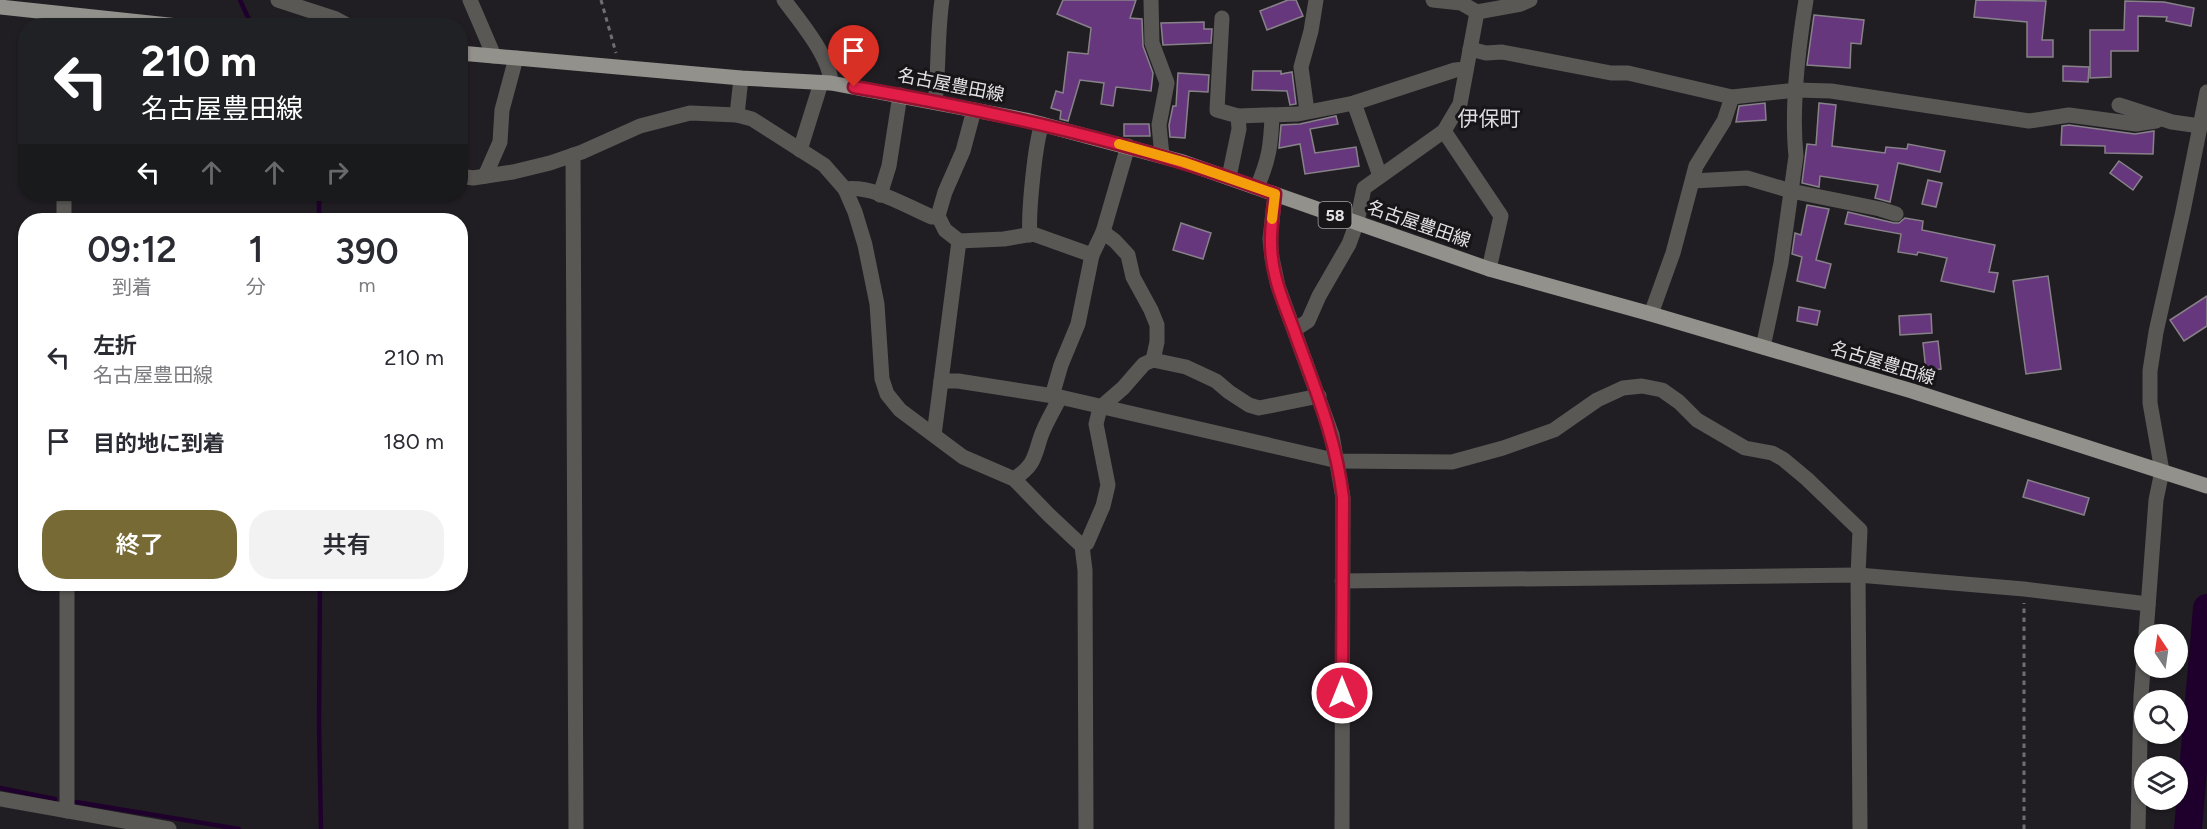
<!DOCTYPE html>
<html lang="ja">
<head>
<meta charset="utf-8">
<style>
	:root { --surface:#fff; --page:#f2f2f3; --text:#2b2b33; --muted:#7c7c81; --accent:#776a34 }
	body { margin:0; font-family:Figtree,"Noto Sans JP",sans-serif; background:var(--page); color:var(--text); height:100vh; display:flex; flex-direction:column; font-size:22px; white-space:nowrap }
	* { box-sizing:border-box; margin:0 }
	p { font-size:20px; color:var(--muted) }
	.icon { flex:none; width:33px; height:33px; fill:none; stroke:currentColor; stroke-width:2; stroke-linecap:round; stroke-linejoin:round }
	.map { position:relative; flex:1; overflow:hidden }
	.sheet { position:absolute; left:18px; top:213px; width:450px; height:378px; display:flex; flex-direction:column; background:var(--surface); border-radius:24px; box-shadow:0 2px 4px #0004 }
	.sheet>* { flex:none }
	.hud { position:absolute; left:18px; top:18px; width:450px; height:183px; border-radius:24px; box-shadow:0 2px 4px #0004; background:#202124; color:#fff; overflow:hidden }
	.needle { width:39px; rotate:347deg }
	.buttons { position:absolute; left:2134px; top:624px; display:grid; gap:12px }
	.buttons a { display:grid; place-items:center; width:54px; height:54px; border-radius:50%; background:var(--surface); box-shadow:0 2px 4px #0004; font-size:30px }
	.pin { position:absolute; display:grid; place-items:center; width:51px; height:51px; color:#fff; margin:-62px -26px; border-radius:50% 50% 50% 0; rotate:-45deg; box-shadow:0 0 6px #0007 }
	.pin .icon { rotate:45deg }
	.me { position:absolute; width:66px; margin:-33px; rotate:0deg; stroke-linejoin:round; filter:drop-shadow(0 0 4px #0008) }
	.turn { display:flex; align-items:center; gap:21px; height:126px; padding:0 24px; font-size:27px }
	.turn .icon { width:78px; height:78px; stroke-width:2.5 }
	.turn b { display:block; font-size:42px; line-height:51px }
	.lanes { display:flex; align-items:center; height:57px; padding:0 24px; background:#0003; justify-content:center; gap:30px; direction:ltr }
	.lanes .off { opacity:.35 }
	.eta { display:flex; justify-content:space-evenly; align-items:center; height:102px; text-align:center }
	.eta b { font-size:36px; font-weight:600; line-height:42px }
	.primary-button { display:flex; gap:12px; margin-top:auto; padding:12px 24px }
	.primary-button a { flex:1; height:69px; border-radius:24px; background:var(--accent); color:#fff; font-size:24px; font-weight:600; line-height:69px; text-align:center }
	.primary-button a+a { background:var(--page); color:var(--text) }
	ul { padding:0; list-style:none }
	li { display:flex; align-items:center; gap:18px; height:84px; padding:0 24px }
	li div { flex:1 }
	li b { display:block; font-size:22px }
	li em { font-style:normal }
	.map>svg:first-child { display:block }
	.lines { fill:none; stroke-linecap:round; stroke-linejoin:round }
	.stream { stroke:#1f002d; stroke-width:4.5 }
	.river { stroke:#1f002d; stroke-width:28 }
	.building { fill:#67377e; stroke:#868288; stroke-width:1.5 }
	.path { stroke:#706e72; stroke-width:3; stroke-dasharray:4.5 4.5; stroke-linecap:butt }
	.minor { stroke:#595855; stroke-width:15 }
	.major { stroke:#92918b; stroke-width:15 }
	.route-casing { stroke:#92132f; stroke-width:15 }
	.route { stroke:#e11d48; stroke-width:10 }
	.slow { stroke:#f59e0b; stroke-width:10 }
	.labels { text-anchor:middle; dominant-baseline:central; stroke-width:6; stroke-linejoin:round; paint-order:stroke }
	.shield { fill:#181519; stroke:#a7a4a8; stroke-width:1.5 }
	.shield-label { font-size:16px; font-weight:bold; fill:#e4e2e6 }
	.street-label { font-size:18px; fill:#e4e2e6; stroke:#181519 }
	.quarter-label { font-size:21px; fill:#dedae1; stroke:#181519 }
</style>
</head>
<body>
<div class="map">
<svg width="2207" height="829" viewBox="0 0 2207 829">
	<rect width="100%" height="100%" fill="#211e23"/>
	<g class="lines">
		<g class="stream">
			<polyline points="240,0 252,26"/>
			<polyline points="319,194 319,220"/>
			<polyline points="320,584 319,724 321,829"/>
			<polyline points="0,788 55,799"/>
			<polyline points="76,802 239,829"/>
		</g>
		<polyline class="river" points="2188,829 2207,608"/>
	</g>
	<g class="building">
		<polygon points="1063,0 1136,0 1130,18 1142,19 1143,46 1153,73 1151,91 1116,87 1113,106 1101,104 1104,83 1080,80 1068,121 1060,119 1061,111 1051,108 1056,91 1063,93 1068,52 1088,54 1091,28 1057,14"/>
		<polygon points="1288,0 1296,0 1303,16 1267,30 1260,11"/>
		<polygon points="1976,0 2046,1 2042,40 2053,40 2053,57 2027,57 2027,22 1974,17"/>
		<polygon points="2125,1 2164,2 2194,8 2191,26 2166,21 2167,17 2138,16 2138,51 2111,51 2111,77 2090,78 2090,30 2124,30"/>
		<polygon points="1814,15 1864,20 1861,44 1851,43 1850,68 1807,65"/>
		<polygon points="1204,22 1204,29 1212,29 1211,43 1163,45 1161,23"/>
		<polygon points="2063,66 2089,67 2088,82 2063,81"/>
		<polygon points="1253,71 1281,71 1281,74 1292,72 1296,104 1290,105 1287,91 1252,90"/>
		<polygon points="1178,73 1209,75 1208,92 1189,91 1185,138 1170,137 1169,125 1173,106 1176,106"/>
		<polygon points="1765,103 1766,120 1736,122 1739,106"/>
		<polygon points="1819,103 1836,105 1832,146 1885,153 1886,147 1907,149 1908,144 1945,151 1940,172 1898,163 1890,202 1875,198 1878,185 1820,176 1819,187 1802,183 1807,144 1816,145"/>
		<polygon points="1336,116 1338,124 1310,129 1315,153 1356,147 1359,166 1305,174 1300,144 1279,148 1281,125 1300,124"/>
		<polygon points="1124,124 1149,124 1150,136 1124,136"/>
		<polygon points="2069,125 2135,134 2154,131 2153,154 2105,153 2105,146 2061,145 2062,126"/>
		<polygon points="2119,161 2142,177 2133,190 2110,173"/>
		<polygon points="1928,180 1942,183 1936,207 1922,204"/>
		<polygon points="1807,205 1829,209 1816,260 1831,264 1825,288 1797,281 1802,257 1792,254 1795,233 1801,235"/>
		<polygon points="1848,212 1894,223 1899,223 1905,218 1923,221 1922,230 1995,245 1989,272 1998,273 1994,292 1941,281 1947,258 1918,252 1917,255 1898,252 1901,234 1845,224"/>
		<polygon points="1181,223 1211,233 1203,259 1173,250"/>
		<polygon points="2048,276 2061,369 2026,374 2013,281"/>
		<polygon points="2207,296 2207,326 2184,341 2170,320"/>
		<polygon points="1799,307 1820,311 1817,325 1797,321"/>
		<polygon points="1931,314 1932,333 1900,335 1899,316"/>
		<polygon points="1938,341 1941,369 1926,371 1923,343"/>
		<polygon points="2028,480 2089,498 2084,515 2023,497"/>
	</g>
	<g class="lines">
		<g class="path">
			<polyline points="601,0 616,53"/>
			<polyline points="2024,829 2024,603"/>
		</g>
		<g class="minor">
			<polyline points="278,0 336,19 349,26"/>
			<polyline points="470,0 494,56"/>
			<path d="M784 0C800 21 830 57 831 83"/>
			<polyline points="1151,0 1152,43 1167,83 1159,125 1162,156"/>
			<polyline points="1433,0 1461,3 1477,12 1521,4 1530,0"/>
			<polyline points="1222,18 1217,110 1238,116 1298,114 1354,103 1455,70 1466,69"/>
			<polyline points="1470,49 1486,53 1502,52 1611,73 1628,73 1732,97"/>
			<path d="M935 102C939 68 937 34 942 0"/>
			<polyline points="1354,103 1380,176"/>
			<polyline points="2119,105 2172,122 2200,126"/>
			<polyline points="1307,111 1301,67 1311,31 1316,0"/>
			<polyline points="737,115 741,78"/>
			<polyline points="1444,131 1460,104 1477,12"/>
			<polyline points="800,150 821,83"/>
			<polyline points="573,155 576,829"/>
			<polyline points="460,176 473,178 513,172 550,163 582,152 640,126 690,113 737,115 752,119 824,165 845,189 855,212 865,245 877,304 882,379 887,394 900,410 963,457 1014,479 1049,515 1082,546 1085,570 1086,829"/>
			<polyline points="485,176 500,142 502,110 516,58"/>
			<polyline points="1229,177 1239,129 1238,116"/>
			<polyline points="1693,181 1747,178 1791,191 1880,209 1896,214"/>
			<path d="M1257 187C1269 160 1271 145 1272 115"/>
			<path d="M845 189C873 185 906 206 932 217L938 216 945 230 959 241 941 381"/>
			<polyline points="64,194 64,220"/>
			<polyline points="1275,194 1270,239 1272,258 1278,286 1332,435 1343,498 1342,829"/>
			<polyline points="880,195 889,166 900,95"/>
			<polyline points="938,216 945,192 963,151 974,110"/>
			<polyline points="1103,232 1115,241 1128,255 1133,277 1151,310 1157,325 1157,342 1153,360"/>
			<path d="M1030 235C1028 214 1035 143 1042 124"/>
			<polyline points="959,241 1004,239 1033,234 1092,255"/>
			<polyline points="1651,314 1673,253 1696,166 1724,121 1732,97 1797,90 1831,91 2029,121 2069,115 2136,124 2156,121 2159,119"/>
			<polyline points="1294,330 1308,321 1319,296 1349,244 1357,222 1364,188 1444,131 1501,216 1489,269"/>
			<path d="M1763 347 1781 263 1796 156C1791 107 1798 49 1806 0"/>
			<polyline points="1052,396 1061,365 1078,324 1092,255 1103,232 1128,146"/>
			<polyline points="934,435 941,381 958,381 1060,397 1338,461 1452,462 1503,448 1554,430 1597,400 1623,388 1642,386 1662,390 1679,402 1697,420 1745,448 1772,453 1783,459 1807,479 1860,530 1858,575 1860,829"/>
			<path d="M1014 479C1035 465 1034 457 1041 436 1046 422 1054 410 1060 397"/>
			<polyline points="1082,546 1087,543 1103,506 1108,485 1096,424 1100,408 1123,388 1144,364 1153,360 1186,367 1216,381 1229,392 1249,405 1259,408 1319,396"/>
			<polyline points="1342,581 1858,575 2024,589 2148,604"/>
			<polyline points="2146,634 2156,500 2162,471 2150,403 2150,371 2156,332 2183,211 2207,92"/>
			<polyline points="0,799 169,829"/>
			<polyline points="67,811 67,584"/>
			<polyline points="2138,829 2141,696 2145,643"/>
		</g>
		<g class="major">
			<polyline points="0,7 178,26"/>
			<polyline points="460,53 741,78 831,83 1026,120 1183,162 1489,269 1651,314 1912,391 2207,486"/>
		</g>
	</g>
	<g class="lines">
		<defs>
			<path id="route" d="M854 87C997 112 1138 143 1275 194 1273 215 1269 236 1272 258 1275 285 1287 310 1296 336 1316 391 1336 439 1343 498L1342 693"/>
		</defs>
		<use href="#route" class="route-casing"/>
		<use href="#route" class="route"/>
		<polyline class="slow" points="1119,144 1183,162 1275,194 1272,219"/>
	</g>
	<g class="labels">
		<rect class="shield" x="1318.5" y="202" width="33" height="26" rx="4.5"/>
		<g class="shield-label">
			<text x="1335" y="215">58</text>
		</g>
		<g class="street-label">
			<text transform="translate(951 85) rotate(11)">名古屋豊田線</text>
			<text transform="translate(1419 224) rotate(19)">名古屋豊田線</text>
			<text transform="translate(1883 363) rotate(17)">名古屋豊田線</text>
		</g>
		<g class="quarter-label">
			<text x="1489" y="118">伊保町</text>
		</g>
	</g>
</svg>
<div class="buttons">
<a><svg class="needle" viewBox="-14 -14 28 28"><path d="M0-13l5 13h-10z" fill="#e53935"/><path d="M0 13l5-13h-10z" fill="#7c7c81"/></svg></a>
<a><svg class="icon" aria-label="search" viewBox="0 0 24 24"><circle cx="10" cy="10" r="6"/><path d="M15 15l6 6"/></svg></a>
<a><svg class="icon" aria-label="layers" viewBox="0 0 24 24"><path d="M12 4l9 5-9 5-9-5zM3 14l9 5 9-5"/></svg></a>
</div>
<div class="pin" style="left:854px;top:87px;background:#d93025"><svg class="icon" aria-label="arrive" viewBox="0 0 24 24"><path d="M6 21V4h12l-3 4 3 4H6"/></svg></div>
<svg class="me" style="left:1342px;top:693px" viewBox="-20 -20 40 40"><circle r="17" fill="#e11d48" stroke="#fff" stroke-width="3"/><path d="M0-11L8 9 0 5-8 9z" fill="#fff"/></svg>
<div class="hud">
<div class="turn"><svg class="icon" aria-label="left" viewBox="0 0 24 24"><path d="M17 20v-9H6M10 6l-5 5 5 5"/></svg><div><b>210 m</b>名古屋豊田線</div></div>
<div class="lanes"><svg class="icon" aria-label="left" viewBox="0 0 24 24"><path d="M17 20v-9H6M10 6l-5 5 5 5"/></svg><svg class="icon off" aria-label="ahead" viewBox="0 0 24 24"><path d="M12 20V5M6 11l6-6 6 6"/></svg><svg class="icon off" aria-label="ahead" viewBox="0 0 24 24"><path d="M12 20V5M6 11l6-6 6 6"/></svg><svg class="icon off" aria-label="right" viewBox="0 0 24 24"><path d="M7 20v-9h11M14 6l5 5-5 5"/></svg></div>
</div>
<section class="sheet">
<div class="eta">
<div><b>09:12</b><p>到着</p></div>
<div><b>1</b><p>分</p></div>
<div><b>390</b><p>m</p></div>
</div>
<ul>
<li><svg class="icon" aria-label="left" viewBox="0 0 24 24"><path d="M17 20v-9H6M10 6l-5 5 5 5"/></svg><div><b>左折</b><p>名古屋豊田線</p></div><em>210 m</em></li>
<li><svg class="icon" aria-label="arrive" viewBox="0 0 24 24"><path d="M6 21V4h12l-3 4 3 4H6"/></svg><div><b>目的地に到着</b></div><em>180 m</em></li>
</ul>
<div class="primary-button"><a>終了</a><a>共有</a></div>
</section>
</div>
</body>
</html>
